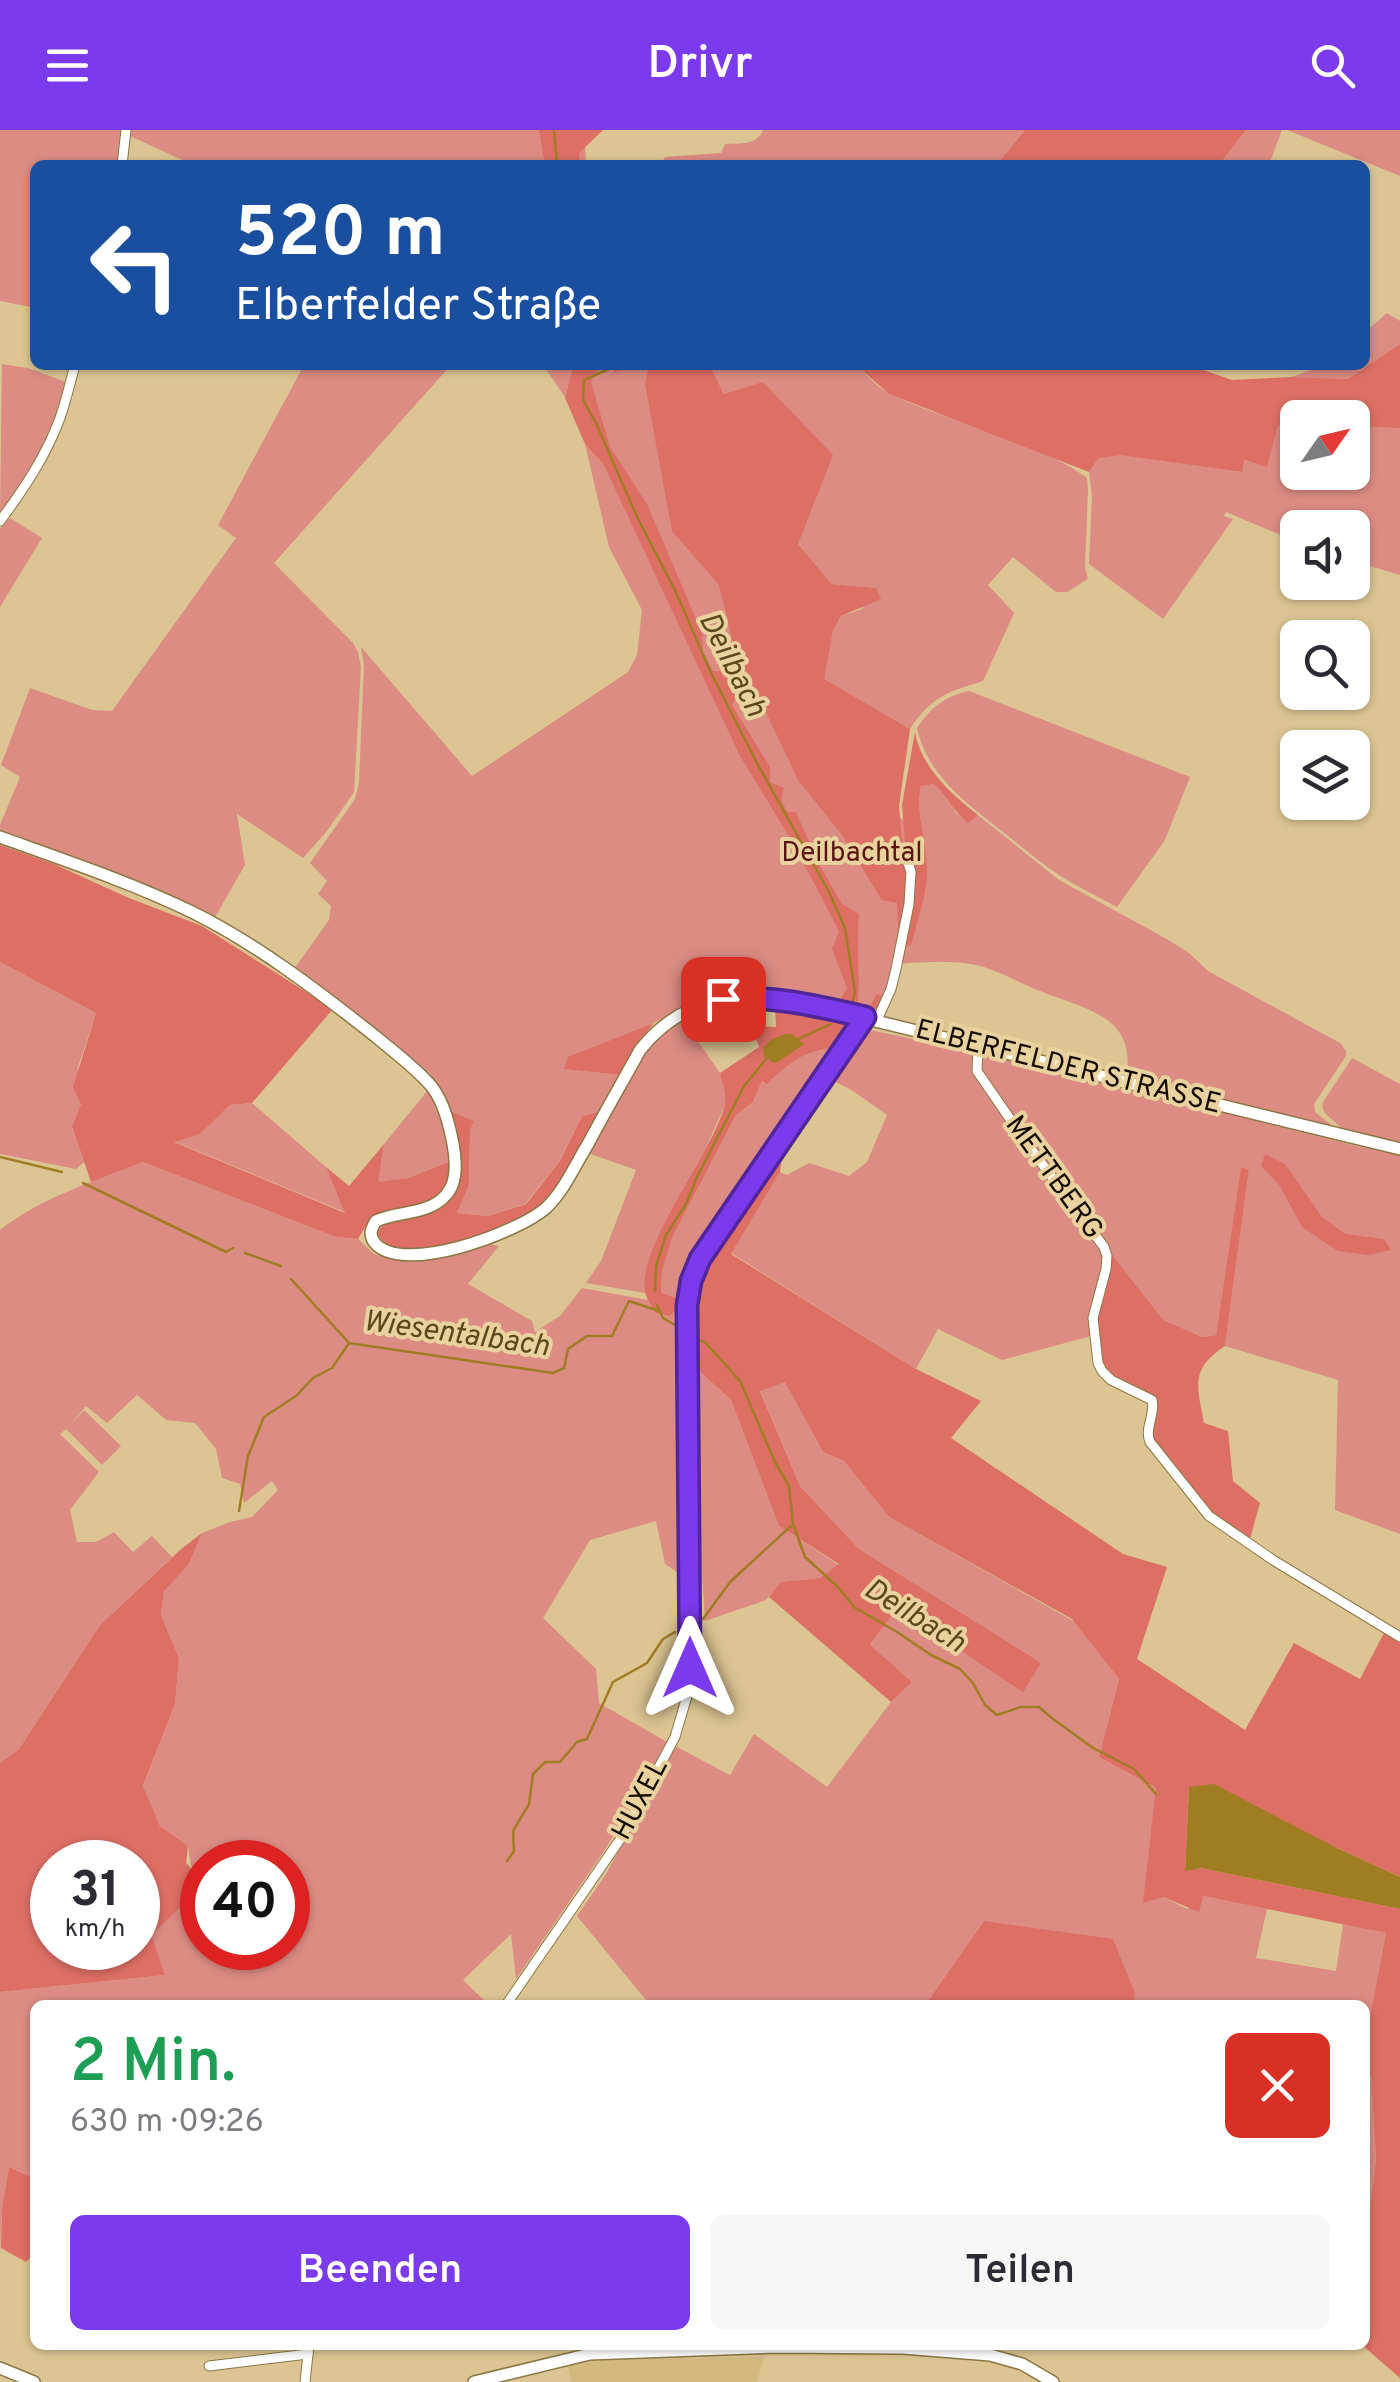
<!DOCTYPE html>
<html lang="de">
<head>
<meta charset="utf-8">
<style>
	:root { --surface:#fff; --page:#f7f7f7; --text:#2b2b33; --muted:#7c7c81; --accent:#7c3aed }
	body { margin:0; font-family:Overpass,sans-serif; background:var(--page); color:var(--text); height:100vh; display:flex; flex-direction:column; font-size:38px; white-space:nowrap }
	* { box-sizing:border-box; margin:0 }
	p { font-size:32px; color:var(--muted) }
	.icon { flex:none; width:55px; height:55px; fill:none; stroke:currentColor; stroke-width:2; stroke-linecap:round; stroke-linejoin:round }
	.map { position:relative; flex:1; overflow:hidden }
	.panel { position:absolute; left:30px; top:1870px; width:1340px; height:350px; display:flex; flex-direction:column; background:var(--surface); border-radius:15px; box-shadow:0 2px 8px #0004 }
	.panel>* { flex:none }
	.banner { position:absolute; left:30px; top:30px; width:1340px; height:210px; border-radius:15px; box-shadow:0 2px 8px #0004; background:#1a4fa0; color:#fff; overflow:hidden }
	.needle { width:65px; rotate:56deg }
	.controls { position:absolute; left:1280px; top:270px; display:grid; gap:20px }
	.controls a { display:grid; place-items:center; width:90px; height:90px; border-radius:15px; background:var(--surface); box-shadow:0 2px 8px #0004; font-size:50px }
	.speed { position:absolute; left:30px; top:1710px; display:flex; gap:20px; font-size:50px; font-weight:700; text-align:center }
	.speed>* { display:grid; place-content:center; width:130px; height:130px; border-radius:50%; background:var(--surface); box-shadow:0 2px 8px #0004; line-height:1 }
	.speed small { font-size:25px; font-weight:400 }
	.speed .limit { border:15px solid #d22; background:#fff; color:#111 }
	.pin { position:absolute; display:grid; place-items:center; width:85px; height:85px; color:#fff; margin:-42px; border-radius:20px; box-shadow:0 5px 15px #0006 }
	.me { position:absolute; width:110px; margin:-55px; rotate:0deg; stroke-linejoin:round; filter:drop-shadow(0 0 8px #0008) }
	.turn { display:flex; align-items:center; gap:35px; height:210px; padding:0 40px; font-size:45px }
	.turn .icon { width:130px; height:130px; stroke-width:2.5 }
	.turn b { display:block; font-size:70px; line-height:85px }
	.round { display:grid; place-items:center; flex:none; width:105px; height:105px; border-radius:15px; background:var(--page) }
	.overview { display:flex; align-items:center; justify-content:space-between; height:170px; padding:0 40px }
	h1 { font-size:60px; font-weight:600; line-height:75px; color:#1e9e55 }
	.action { display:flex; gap:20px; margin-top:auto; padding:20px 40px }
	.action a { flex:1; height:115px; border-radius:15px; background:var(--accent); color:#fff; font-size:40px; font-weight:600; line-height:115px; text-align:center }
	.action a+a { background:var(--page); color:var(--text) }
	header { display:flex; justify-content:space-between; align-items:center; height:130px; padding:0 40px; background:var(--accent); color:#fff; font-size:45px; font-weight:600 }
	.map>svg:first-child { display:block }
	.built { fill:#d3b97e }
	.green { fill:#dc8c83; fill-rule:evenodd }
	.forest { fill:#de6f65; fill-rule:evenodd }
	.water { fill:#a07d23 }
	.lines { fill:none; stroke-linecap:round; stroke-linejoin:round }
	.stream { stroke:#a07d23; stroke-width:2.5 }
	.minor-casing { stroke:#8b7644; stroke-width:11 }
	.major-casing { stroke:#8b7644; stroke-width:14 }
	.minor { stroke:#fff; stroke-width:9 }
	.major { stroke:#fff; stroke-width:11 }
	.route-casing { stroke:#51269a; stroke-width:25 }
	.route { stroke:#7c3aed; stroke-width:18 }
	.labels { text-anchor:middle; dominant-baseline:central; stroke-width:8; stroke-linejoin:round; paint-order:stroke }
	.park-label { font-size:28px; fill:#5a1412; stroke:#e9d29e }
	.street-label { font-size:28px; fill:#130b00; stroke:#e9d29e }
	.water-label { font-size:30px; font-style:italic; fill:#5c491b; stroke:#e9d29e }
</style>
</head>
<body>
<header><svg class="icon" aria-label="menu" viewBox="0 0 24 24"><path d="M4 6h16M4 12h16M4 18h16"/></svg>Drivr<svg class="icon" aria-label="search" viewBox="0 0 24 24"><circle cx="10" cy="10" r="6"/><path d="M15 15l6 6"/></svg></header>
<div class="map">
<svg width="1400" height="2252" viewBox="0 0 1400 2252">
	<rect width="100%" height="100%" fill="#dcc592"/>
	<polygon class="built" points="764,2227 757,2252 571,2252 568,2236 595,2231 618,2230"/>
	<g class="green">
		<polygon points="0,0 123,0 120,35 35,35 35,178 0,171"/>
		<polygon points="131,0 584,0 586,31 581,35 193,35 130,6"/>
		<path d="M763 0H1025L996 35H661L665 27 721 23 725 14C740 13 757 16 763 0Z"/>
		<polygon points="1246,0 1282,0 1269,35 1219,35"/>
		<polygon points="1287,0 1400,0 1400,46"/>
		<polygon points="1387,183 1400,191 1400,214 1348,249 1292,247 1324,235 1365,235 1365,202"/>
		<path d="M2 234 28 238 66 252C53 301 30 344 0 386Z"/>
		<polygon points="304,235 451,235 274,433 353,513 358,522 361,537 354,662 327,701 303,728 237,684 245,735 214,789 0,702 0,695 20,647 1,635 30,558 92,580 112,581 236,408 218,395"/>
		<path d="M543 235H666L834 641 903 690 927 747C926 717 916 683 921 655L934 654 950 668 956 683 968 692 978 685 1059 750 1165 808 1189 823 1208 841 1340 913 1346 921V926L1314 974 1315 982 1334 997 1335 1000 1128 949C1128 929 1129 913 1116 898 1102 880 1061 870 1040 861 1019 853 998 840 976 835 951 830 923 832 899 834L886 876 876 879 841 870 837 876 781 865 732 863 697 870 565 939 620 945 600 982 582 986 558 1033 525 1074 488 1086 457 1083 469 1055 470 1001 474 991 450 981 438 960 294 839 329 790 331 776 318 764 327 751 310 733 355 669 359 653 364 535 361 517 472 646 628 542 637 525 642 480 609 417 585 314 604 335 572 241 565 267Z"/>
		<path d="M710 235H856C867 245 879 259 892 265 953 294 1033 309 1087 348L1088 360 1085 437 1088 449 1067 462H1056L1013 427 988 455 1014 483 983 551C947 562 931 567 910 599L823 549 833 501 841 486 862 479 875 458 832 454 798 414Z"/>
		<polygon points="1278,294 1297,295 1298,342 1352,342 1353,297 1400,298 1400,445 1353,431 1352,398 1298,398 1297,412 1226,382 1224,386 1233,389 1163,489 1089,434 1092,366 1089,342 1099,328 1121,324 1241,342 1243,330 1267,336"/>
		<polygon points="10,388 42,408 0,477 0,399"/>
		<path d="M969 561 1190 647 1165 710 1117 777C1099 767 1080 758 1062 747 1040 733 1020 715 999 699 965 672 927 644 917 598 931 578 944 566 969 561Z"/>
		<polygon points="0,832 96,883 78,937 81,974 72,998 84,1032 76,1039 0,1024"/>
		<polygon points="681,887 720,943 727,970 705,1020 656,1112 646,1140 645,1163 586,1153 601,1131 636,1040 588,1023 652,908"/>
		<polygon points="870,900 975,922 975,941 1103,1118 1105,1127 1091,1206 1002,1230 938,1199 916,1239 731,1123 780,1042 787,1045 809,1033 849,1046 867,1032 887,985 850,959 833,951"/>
		<polygon points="822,915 836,917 778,999 693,1128 685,1143 679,1169 661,1164 662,1142 672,1108 736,985 753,972 762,951 767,953 784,937"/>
		<polygon points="981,921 1360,1017 1400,1023 1400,1404 1335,1380 1338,1250 1225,1216 1249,1040 1241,1038 1216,1205 1202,1207 1163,1191 1106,1117 979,940"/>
		<path d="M1352 928 1400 954V1014L1343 1001C1337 990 1319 985 1323 972Z"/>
		<polygon points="428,960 445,1000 451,1031 408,1048 377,1053 384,1014"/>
		<polygon points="252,973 326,1037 347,1083 173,1011 200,1004 230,975"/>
		<path d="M143 1032 336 1107 358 1109 374 1124 395 1130 411 1131 488 1114 499 1116 468 1154 532 1191 535 1202 560 1186 582 1158 648 1170 655 1183 669 1186 677 1178 682 1393 680 1444 665 1434 656 1391 590 1410 543 1488 596 1539 599 1573 667 1612 606 1718 516 1849 511 1804 463 1850 489 1875H35V2049L9 2037 2 2078 0 2124V1862L165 1845 150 1805 180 1778 199 1751 191 1735 188 1716 160 1696 143 1657 175 1574 179 1528 161 1485 164 1460 189 1434 202 1403 230 1392 252 1387 278 1360 272 1351 244 1373 240 1354 222 1348 216 1319 195 1293 166 1290 137 1265 107 1293 86 1276 70 1295 84 1280 121 1316 102 1335 66 1299 60 1304 99 1342 70 1380 77 1412H96L114 1402 133 1422 152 1406 172 1427 100 1495 19 1619 0 1633V1100C39 1069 96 1050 143 1032ZM202 1732H288V1818H202Z"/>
		<polygon points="696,1238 731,1270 779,1396 839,1435 820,1448 782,1452 766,1470 705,1491 699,1401"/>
		<polygon points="785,1251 823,1322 844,1331 889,1387 1075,1492 1119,1549 1099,1627 1156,1658 1163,1767 1187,1779 1203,1766 1267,1779 1256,1828 1336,1841 1343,1794 1386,1803 1368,1899 1365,1899 1365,1875 1134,1875 1135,1863 984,1791 925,1875 650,1875 577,1786 606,1744 675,1616 730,1645 754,1604 827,1657 891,1572 912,1552 870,1516 897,1477 956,1518 1041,1534 859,1419 800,1356 760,1260"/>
		<polygon points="1365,1944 1371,1944 1376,2030 1365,2118"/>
	</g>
	<g class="forest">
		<polygon points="539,0 603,0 579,23 580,34 574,33 574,35 545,35"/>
		<polygon points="1025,0 1246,0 1219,35 996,35"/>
		<polygon points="1400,214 1400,298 1353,297 1352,288 1298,288 1297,295 1278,295 1267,337 1244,330 1242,342 1121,325 1099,328 1089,342 889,264 856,235 1189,235 1232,250 1292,247 1348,249"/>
		<polygon points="613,235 710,235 724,264 763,252 833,325 798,414 832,454 876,458 881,469 841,486 833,501 824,549 910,599 899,676 903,722 909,743 899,818 897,773 882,770 842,705 798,650 733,513 719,455 672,401 645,254 649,236 614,242"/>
		<path d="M600 236 591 252 610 317 647 374 702 503 703 522 713 541H724L736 568 732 575 770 637V652L784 658 781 669 787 682H796L820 736 842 774 859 784C856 814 860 843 858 872L870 876 877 864 884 867 873 883 837 876 847 858 832 819 839 801 792 711 740 626 604 335 585 314 565 268 572 240Z"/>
		<path d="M915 602C921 637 951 664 978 685L968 693C953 681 949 668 934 654L921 656C915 685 928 714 927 744 926 767 917 792 911 815L902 818 910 774 902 675Z"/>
		<path d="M0 715 54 734 129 768 202 796 333 879 252 973 230 975 200 1004 174 1012 345 1083 326 1037 349 1056 384 1014 378 1052 408 1048 451 1031C451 1072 426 1073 393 1082 385 1084 377 1085 371 1090 365 1095 362 1103 358 1109L336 1107 143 1032 91 1052 72 997 81 974 73 957 96 883 0 832Z"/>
		<path d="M775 873 807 879 850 892 849 900 836 917C806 920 788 933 767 954L762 951 753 972 736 985 672 1108 662 1142 661 1163 679 1169 677 1178 670 1186 655 1183C652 1177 646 1168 645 1162 637 1116 713 1023 725 974 727 964 722 953 720 943L759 917 751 896 776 897Z"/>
		<polygon points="654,893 636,916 620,945 564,939 568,927"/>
		<path d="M450 981 474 991 470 1001 469 1055 457 1083 488 1086 526 1074 559 1032 582 986 599 982C589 1000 578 1018 568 1037 564 1045 560 1056 554 1064 533 1091 428 1129 395 1119 388 1116 382 1111 378 1105V1101L385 1092C399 1087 443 1073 451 1066 469 1048 455 1003 450 981Z"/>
		<path d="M783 1017 780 1042 731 1124 916 1239 981 1271 951 1308 1123 1424 1167 1437 1137 1529 1245 1600 1294 1513 1360 1549 1384 1503 1400 1513V1747L1335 1717 1189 1657 1185 1740 1201 1738 1400 1779V2248L1362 2215H1365V2118L1376 2030 1371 1945 1365 1944V1899L1368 1898 1386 1803 1203 1766 1199 1782 1163 1767 1143 1773 1156 1658 1099 1627 1119 1549 1072 1489 889 1387 844 1331 823 1322 785 1252 760 1261 800 1356 859 1419 1041 1533 1023 1562 897 1478 870 1515 912 1552 891 1572 769 1467 781 1452 820 1448 839 1434 779 1396 731 1270 696 1238C695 1204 694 1169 705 1136 717 1099 759 1050 783 1017Z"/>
		<polygon points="1265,1024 1285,1034 1322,1087 1345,1104 1384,1109 1391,1120 1368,1125 1338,1121 1302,1097 1280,1056 1261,1036"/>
		<path d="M1241 1037 1249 1040 1225 1216C1190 1239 1197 1256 1204 1293L1228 1301 1233 1351 1260 1373 1250 1409 1208 1381 1153 1312 1150 1304 1156 1277C1143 1268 1114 1253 1105 1241 1086 1213 1101 1149 1106 1117L1163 1190 1202 1207 1216 1205Z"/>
		<path d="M202 1403 189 1434 164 1461 161 1485 179 1528 175 1574 143 1656 160 1696 188 1716 186 1733 202 1751 180 1778 151 1805 165 1845 0 1862V1633L19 1619 100 1495 180 1420ZM52 1732H138V1818H52Z"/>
		<polygon points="984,1791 1113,1809 1135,1863 1134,1875 925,1875"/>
		<polygon points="9,2037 35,2049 35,2123 26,2132 1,2118 2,2078"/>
	</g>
	<g class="water">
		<polygon points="786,904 792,904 804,914 778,932 773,933 764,926 763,918 772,909"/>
		<polygon points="1214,1654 1335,1717 1400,1747 1400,1779 1201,1738 1185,1741 1189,1657"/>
	</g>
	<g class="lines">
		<g class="stream">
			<polyline points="554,0 557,35"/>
			<polyline points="618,235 584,250 583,270 596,293 638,389 675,460 711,543 758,635 829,762 845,798 855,862 852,873"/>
			<polyline points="796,910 831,894"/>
			<polyline points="0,1027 62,1042"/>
			<polyline points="83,1053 226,1122 233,1118"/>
			<polyline points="245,1123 281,1136"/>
			<polyline points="291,1149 349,1213 553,1243 564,1238 568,1219 587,1206 612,1206 629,1171 659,1181"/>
			<polyline points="655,1161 656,1136 666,1105 686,1074 697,1047 744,956 768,927"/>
			<polyline points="657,1175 663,1188 678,1197"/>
			<polyline points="695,1209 705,1212 740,1251 775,1332 789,1356 793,1394 805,1427 839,1458 854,1477 897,1502 931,1525 960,1539 973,1553 985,1575 997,1585 1021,1577 1039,1577 1053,1589 1093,1618 1134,1639 1156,1664"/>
			<polyline points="239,1381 248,1326 264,1287 296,1266 313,1248 332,1238 349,1213"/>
			<polyline points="703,1489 730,1452 791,1396"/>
			<polyline points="507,1731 514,1721 513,1701 529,1674 533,1644 545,1632 560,1632 577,1612 587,1609 613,1552 647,1533 663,1509 675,1502"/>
		</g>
		<defs>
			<g id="minor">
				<polyline points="122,35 126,0"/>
				<path d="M0 391C24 359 46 326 60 288 66 271 70 253 75 235"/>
				<polyline points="877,890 891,859 896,839 909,774 911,742 904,721"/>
				<path d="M978 916 977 941 1028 1015 1104 1117 1107 1126 1106 1139 1093 1188 1098 1233 1102 1241 1111 1250 1152 1270C1156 1284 1144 1298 1150 1312L1209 1386 1273 1430 1400 1507"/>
				<polyline points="506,1875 621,1708 675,1607 687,1566 690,1503 687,1175 694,1140 865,887"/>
				<polyline points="209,2236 308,2224"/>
				<polyline points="305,2252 309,2215"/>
			</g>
			<g id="major">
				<path d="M0 707C64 730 130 752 192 782 257 814 318 861 375 906 394 922 416 938 432 957 444 973 449 994 453 1014 456 1030 458 1052 446 1065 429 1085 398 1081 376 1091 371 1099 369 1104 374 1112 401 1147 519 1102 546 1078 564 1061 575 1035 588 1014 605 982 623 951 640 920 686 862 743 863 810 875L1400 1019"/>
				<polyline points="0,2238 34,2252"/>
				<polyline points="474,2252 590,2224 778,2217 903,2218 990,2225 1022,2234 1053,2252"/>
			</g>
		</defs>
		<use href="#minor" class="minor-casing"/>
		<use href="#major" class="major-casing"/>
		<use href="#minor" class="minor"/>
		<use href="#major" class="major"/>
	</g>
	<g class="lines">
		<defs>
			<path id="route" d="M690 1538 687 1175 691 1151 700 1129 865 887C817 876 772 865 723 869"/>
		</defs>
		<use href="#route" class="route-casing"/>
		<use href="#route" class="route"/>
	</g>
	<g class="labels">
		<g class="park-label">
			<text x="852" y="724">Deilbachtal</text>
		</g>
		<g class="street-label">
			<text transform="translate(1068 938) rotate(14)">ELBERFELDER STRASSE</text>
			<text transform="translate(1053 1048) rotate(54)">METTBERG</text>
			<text transform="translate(641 1670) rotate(-62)">HUXEL</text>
		</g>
		<g class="water-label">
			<text transform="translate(731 535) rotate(63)">Deilbach</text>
			<text transform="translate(456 1205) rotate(8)">Wiesentalbach</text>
			<text transform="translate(914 1487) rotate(32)">Deilbach</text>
		</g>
	</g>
</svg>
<div class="controls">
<a><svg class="needle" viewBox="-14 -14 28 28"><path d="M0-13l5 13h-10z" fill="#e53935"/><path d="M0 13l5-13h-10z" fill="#7c7c81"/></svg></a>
<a><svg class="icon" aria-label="sound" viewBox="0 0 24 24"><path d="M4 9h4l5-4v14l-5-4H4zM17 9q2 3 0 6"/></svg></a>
<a><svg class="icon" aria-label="search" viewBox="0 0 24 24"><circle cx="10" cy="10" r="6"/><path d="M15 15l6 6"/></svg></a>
<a><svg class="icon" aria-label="layers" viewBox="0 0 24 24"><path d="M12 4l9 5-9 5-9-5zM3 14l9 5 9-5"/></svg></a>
</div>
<div class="speed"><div>31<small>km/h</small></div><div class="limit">40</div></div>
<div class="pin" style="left:723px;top:869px;background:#d93025"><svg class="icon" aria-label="arrive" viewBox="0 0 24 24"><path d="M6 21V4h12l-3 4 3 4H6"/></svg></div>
<svg class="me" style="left:690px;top:1538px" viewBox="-20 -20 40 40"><path d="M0-17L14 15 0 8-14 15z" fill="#7c3aed" stroke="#fff" stroke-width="4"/></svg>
<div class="banner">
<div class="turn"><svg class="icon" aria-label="left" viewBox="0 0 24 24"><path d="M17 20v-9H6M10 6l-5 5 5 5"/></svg><div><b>520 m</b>Elberfelder Straße</div></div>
</div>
<section class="panel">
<div class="overview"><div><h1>2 Min.</h1><p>630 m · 09:26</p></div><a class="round" style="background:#d93025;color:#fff"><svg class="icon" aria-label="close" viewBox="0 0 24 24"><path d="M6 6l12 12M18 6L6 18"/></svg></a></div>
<div class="action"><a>Beenden</a><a>Teilen</a></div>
</section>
</div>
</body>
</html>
